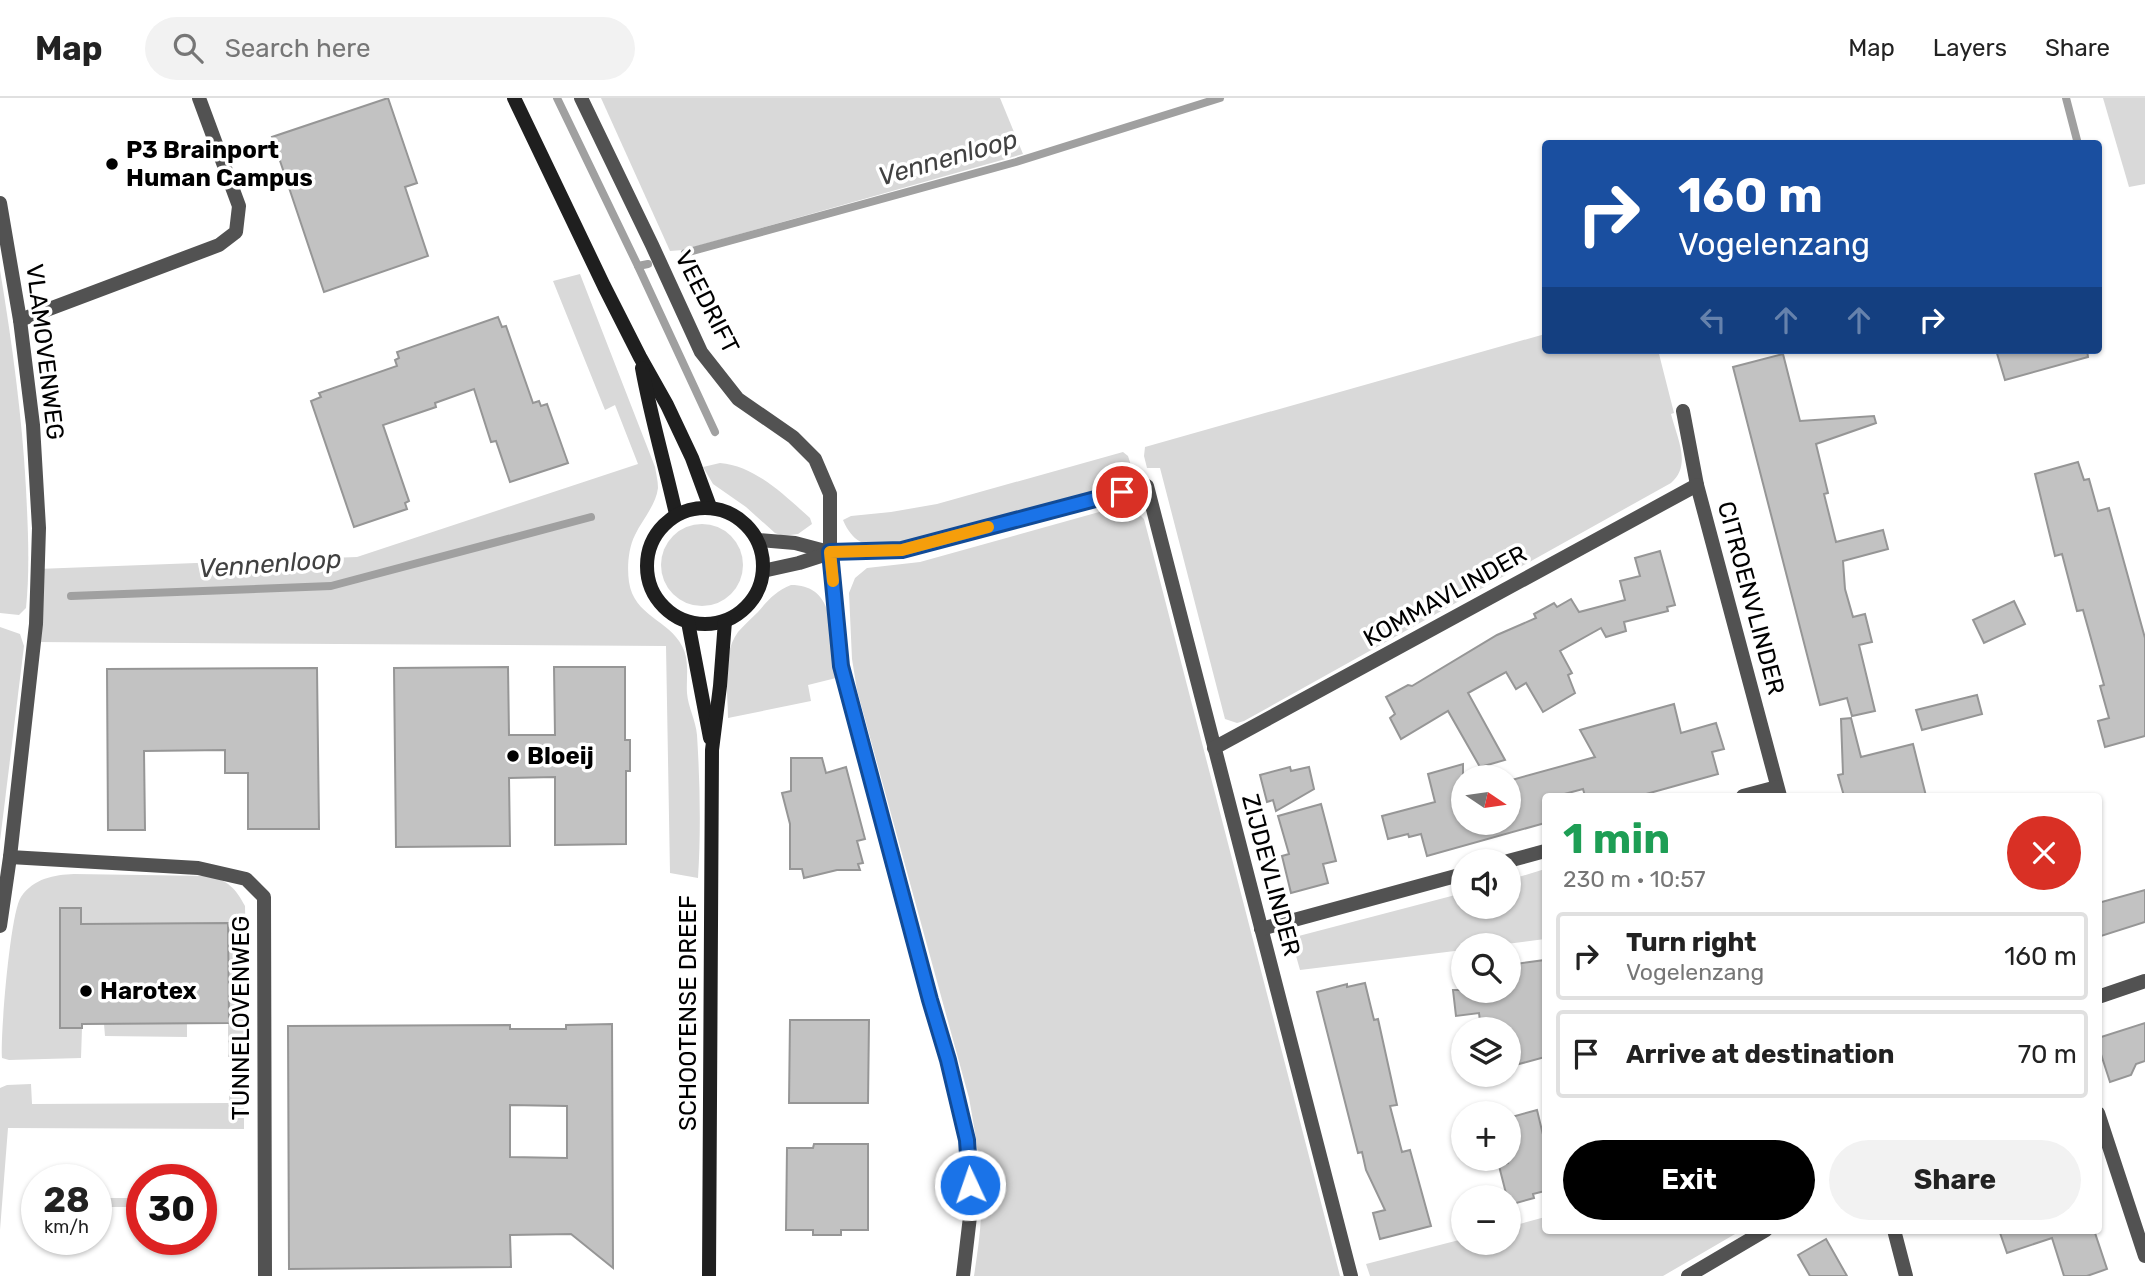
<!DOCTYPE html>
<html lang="en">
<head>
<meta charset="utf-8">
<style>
	:root { --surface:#fff; --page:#f2f2f2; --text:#222; --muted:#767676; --line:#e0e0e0; --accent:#000 }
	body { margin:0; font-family:Rubik,sans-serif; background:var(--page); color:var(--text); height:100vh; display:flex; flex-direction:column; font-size:26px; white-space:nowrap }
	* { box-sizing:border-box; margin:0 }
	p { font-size:23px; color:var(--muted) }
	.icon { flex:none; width:38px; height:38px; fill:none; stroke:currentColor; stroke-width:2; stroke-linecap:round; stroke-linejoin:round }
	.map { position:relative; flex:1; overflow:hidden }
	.details { position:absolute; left:1542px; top:695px; width:560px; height:441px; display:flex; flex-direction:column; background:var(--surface); border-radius:7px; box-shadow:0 2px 5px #0004 }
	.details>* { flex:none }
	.guide { position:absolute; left:1542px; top:42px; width:560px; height:214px; border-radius:7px; box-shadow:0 2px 5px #0004; background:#1a4fa0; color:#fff; overflow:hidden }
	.needle { width:46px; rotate:103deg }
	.controls { position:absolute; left:1451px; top:667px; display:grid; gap:14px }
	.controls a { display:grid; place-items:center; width:70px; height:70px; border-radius:50%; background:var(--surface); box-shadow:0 2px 5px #0004; font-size:35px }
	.speed { position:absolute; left:21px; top:1066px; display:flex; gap:14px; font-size:35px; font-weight:700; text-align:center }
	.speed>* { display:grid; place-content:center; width:91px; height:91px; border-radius:50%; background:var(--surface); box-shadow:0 2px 5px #0004; line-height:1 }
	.speed small { font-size:18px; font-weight:400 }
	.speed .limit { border:10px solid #d22; background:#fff; color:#111 }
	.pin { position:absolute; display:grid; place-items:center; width:60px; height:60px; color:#fff; margin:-30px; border:4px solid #fff; border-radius:50%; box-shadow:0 2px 7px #0007 }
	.me { position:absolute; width:77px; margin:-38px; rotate:357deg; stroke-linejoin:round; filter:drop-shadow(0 0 5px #0008) }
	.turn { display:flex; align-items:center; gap:24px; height:147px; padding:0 21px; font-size:32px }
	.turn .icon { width:91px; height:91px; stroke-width:2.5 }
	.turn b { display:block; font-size:49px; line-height:60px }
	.lanes { display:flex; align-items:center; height:66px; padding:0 21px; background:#0003; justify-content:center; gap:35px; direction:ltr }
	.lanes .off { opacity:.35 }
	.round { display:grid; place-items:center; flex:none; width:74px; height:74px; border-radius:37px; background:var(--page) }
	.head { display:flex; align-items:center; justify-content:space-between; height:119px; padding:0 21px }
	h1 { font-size:42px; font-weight:700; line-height:52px; color:#1e9e55 }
	.cta { display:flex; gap:14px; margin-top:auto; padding:14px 21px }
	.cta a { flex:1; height:80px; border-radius:42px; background:var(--accent); color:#fff; font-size:28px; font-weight:700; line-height:80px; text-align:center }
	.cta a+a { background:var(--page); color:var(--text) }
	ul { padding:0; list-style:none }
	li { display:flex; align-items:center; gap:21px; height:88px; margin:0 14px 10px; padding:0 7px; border:4px solid var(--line); border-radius:7px }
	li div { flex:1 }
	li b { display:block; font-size:26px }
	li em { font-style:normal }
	header { display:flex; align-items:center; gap:42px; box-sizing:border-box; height:98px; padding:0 35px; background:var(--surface); border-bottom:2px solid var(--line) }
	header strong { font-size:33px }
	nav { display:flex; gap:38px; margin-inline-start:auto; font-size:24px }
	.search { width:490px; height:63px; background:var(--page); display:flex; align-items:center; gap:18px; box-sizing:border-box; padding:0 24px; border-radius:38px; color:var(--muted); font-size:26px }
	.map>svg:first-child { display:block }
	.green { fill:#d9d9d9 }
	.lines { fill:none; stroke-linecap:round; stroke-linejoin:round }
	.stream { stroke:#a0a0a0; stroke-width:8 }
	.building { fill:#c2c2c2; stroke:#969696; stroke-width:2; fill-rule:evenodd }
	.street { stroke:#525252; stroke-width:14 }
	.secondary { stroke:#1f1f1f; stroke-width:14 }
	.route-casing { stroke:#114b97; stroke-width:18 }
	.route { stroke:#1a73e8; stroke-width:12 }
	.slow { stroke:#f59e0b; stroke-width:12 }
	.poi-dot { fill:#000; stroke:#fff; stroke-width:2.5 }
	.labels { text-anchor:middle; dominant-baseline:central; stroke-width:7; stroke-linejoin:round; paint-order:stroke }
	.poi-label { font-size:24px; font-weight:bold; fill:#000; stroke:#fff; text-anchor:start }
	.street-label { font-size:24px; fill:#000; stroke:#fff }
	.water-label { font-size:26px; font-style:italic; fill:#414141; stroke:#fff }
</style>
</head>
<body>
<header>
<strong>Map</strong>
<div class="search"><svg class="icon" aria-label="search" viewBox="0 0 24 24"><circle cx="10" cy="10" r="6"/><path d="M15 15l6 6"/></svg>Search here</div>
<nav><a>Map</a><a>Layers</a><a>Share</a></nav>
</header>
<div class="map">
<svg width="2145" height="1178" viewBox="0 0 2145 1178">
	<rect width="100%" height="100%" fill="#fff"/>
	<g class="green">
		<polygon points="601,0 1000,0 1023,56 683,152 670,153"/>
		<polygon points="2103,0 2145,0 2145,86 2129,89"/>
		<path d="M0 172C12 245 22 317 26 391 28 431 30 471 26 510L19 517 0 515Z"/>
		<path d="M580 176 655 369C656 375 658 383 658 390 656 407 642 422 635 437 628 451 627 470 629 484 634 518 669 522 682 548 690 563 686 579 687 595 688 609 696 623 697 637 700 684 701 733 698 780L670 775 666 548 34 544 37 471 357 459 638 366 615 307 605 312 553 183Z"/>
		<path d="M1545 236V252H1658L1674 315 1671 316C1677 340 1692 367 1671 385L1244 623 1237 625 1225 621 1160 370H1147L1144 358 1145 349Z"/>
		<path d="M1123 354 1128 358 1136 383 904 447C876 448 856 453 843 422L851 418 891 414 937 406Z"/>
		<path d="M720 365C756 368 785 398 810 420L812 426 798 436 783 438 775 435 746 409 713 386 703 369Z"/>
		<path d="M1117 409 1133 410 1144 421 1340 1178H974C977 1158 980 1138 981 1119 983 1079 976 1039 969 1000L857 592 852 561 849 495 855 480 867 470 920 464Z"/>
		<circle cx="702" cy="467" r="41"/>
		<path d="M791 487C811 487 822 496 828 514L836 580 808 587 811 603 728 620C728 593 721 557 738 534 744 527 751 521 758 514 768 502 776 493 791 487Z"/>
		<polygon points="0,529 20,536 24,548 0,743"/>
		<polygon points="1545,771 1545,841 1499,847 1463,847 1463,852 1300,872 1291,840 1463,795 1463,808 1508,808 1509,782"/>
		<path d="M74 776 208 778C228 782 236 791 245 808L248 959H228V825L81 826 80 810H60V930H82L81 960 9 962 2 960C0 941 10 815 21 799 34 780 54 777 74 776Z"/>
		<polygon points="104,926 187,926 187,939 105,938"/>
		<polygon points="31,986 32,1006 229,1005 229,991 244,992 244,1031 8,1030 0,1132 0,990 7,987"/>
		<rect x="96" y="1100" width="46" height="9"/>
		<polygon points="1545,1119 1545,1132 1742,1132 1663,1178 1370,1178 1366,1166 1463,1141 1463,1144 1508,1144 1509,1129"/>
	</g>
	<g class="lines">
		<g class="stream">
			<polyline points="557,0 638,168"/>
			<polyline points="2066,0 2078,46"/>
			<polyline points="685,155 1016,64 1220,0"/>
			<polyline points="648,166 638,168 715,334"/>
			<polyline points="71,498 331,488 591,419"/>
		</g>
	</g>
	<g class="building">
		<polygon points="388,0 417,85 405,89 428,158 324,194 272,39"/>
		<polygon points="498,219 502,229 506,228 533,305 539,303 541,308 547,306 568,365 510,384 496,343 491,344 474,291 435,305 436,309 383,327 409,403 405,405 407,411 354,429 311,303 321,299 319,295 397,268 395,262 399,260 397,254"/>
		<polygon points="1996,252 2087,252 2088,259 2005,282"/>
		<polygon points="1783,256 1800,323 1874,318 1876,325 1816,346 1828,395 1824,396 1836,444 1883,432 1888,451 1843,463 1845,491 1853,519 1865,516 1872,544 1859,547 1875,613 1852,618 1847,600 1820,607 1733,269"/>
		<polygon points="2078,364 2084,382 2089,381 2098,413 2109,410 2145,540 2145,638 2105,649 2098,623 2109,620 2100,588 2104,587 2083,512 2077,513 2062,456 2055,458 2035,376"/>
		<polygon points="1660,453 1675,507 1667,509 1668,513 1624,524 1626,533 1606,539 1601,530 1560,553 1572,575 1568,577 1575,595 1543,614 1526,585 1516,591 1506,574 1468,595 1505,662 1480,669 1448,613 1401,641 1390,620 1395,616 1386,599 1408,587 1412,588 1497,537 1536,520 1534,516 1554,505 1557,509 1571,501 1579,514 1625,502 1620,483 1640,478 1635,460"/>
		<polygon points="2014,503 2025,526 1984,545 1973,522"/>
		<polygon points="508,569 509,637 555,637 554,569 625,569 625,642 630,642 630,673 626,673 626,746 555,747 555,679 509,680 510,748 396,749 394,570"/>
		<polygon points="317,570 319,731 248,731 248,675 225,675 225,652 144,653 145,732 108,732 107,571"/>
		<polygon points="1977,597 1982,616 1922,632 1916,612"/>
		<polygon points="1674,606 1681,635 1716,625 1724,651 1712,654 1718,676 1639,698 1585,698 1583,691 1557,698 1545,698 1545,725 1427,758 1421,736 1409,739 1408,736 1388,741 1382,718 1435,704 1428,676 1463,666 1463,724 1508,724 1508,683 1595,659 1580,632"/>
		<polygon points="1851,620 1861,659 1913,646 1926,698 1844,698 1838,677 1843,676 1841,621"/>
		<polygon points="791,660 822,660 826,675 846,669 865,741 857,743 863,765 858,766 860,772 837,772 804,780 802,771 790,771 790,726 782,695 791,693"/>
		<polygon points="1290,669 1291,673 1309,669 1314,691 1276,713 1273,702 1267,704 1260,677"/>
		<polygon points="1321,706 1336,763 1323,766 1328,785 1291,795 1282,758 1289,756 1278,718"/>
		<polygon points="2145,792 2145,824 2098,839 2098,805"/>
		<polygon points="60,810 81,810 81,826 228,825 229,925 82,926 82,930 60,930"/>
		<polygon points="1545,862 1545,959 1508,969 1508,931 1481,931 1479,915 1456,918 1453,892 1508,892 1508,867"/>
		<polygon points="1365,885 1374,922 1378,921 1397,1007 1390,1008 1402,1054 1410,1052 1431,1128 1380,1141 1373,1115 1385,1112 1366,1072 1362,1054 1358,1055 1317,894 1347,886 1347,889"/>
		<polygon points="790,922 869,922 868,1005 789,1005"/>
		<polygon points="2145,925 2145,963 2136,966 2131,977 2110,984 2098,947 2098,940"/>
		<path d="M612 926 613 1170 571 1136 510 1137 511 1169 289 1171 288 928 510 927V931H566V927ZM510 1007 567 1008V1060L510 1059Z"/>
		<polygon points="1537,1012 1545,1045 1545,1093 1533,1096 1534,1100 1509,1107 1499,1068 1508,1065 1508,1020"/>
		<polygon points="814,1046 868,1046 868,1132 841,1132 841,1137 813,1137 813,1132 786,1132 787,1050 813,1050"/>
		<polygon points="1999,1132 2094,1132 2107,1171 2087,1178 2064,1178 2052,1140 2007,1155"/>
		<polygon points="1826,1141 1847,1178 1810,1178 1798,1157"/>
	</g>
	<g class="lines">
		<g class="street">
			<polyline points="581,0 652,147 701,254 738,301 793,339 815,361 830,396 830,455 841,568 930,902 948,962 967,1042 971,1110 963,1178"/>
			<polyline points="0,105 20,222 33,327 39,430 36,526 10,759 0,828"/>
			<polyline points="20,222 219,147 236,134 239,108 199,0"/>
			<polyline points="1683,313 1697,387 1780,698"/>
			<polyline points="758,442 795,445 829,454"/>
			<polyline points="763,473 799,465 830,455 902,452 1147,388 1351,1178"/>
			<polyline points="1214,650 1697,387"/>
			<polyline points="1743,698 1777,689"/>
			<polyline points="10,759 198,770 246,781 264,799 265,1178"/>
			<polyline points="1508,763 1545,753"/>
			<polyline points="1261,831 1463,776"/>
			<polyline points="2098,899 2145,883"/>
			<polyline points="2098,1015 2145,1158"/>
			<polyline points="1894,1132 1906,1178"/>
			<polyline points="1688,1178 1766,1132"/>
		</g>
		<g class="secondary">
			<polyline points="514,0 604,188 640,259 667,307 692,360 710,409"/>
			<path d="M642 270C651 320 665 367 676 416"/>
			<circle cx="705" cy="468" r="58"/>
			<polyline points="688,524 710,640"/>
			<polyline points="709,1178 712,652 720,588 725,523"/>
		</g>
	</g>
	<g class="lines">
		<defs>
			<polyline id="route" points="970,1087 967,1042 948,962 930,902 841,568 830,454 902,452 1122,394"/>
		</defs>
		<use href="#route" class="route-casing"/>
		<use href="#route" class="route"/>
		<polyline class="slow" points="833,483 830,454 902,452 988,429"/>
	</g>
	<g class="poi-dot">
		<circle cx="112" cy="66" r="7"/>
		<circle cx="513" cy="658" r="7"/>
		<circle cx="86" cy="893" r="7"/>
	</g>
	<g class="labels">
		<g class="poi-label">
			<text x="126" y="52">P3 Brainport<tspan x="126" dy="28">Human Campus</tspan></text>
			<text x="527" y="658">Bloeij</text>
			<text x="100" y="893">Harotex</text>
		</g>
		<g class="street-label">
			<text transform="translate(707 204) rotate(63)">VEEDRIFT</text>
			<text transform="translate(45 254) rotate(83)">VLAMOVENWEG</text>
			<text transform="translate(1445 498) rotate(-29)">KOMMAVLINDER</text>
			<text transform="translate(1751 500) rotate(75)">CITROENVLINDER</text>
			<text transform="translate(1271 777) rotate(75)">ZIJDEVLINDER</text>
			<text transform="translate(688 915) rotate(-90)">SCHOOTENSE DREEF</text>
			<text transform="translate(241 920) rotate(-90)">TUNNELOVENWEG</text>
		</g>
		<g class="water-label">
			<text transform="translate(948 60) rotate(-16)">Vennenloop</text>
			<text transform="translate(270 466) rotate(-4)">Vennenloop</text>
		</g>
	</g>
</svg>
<div class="controls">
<a><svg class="needle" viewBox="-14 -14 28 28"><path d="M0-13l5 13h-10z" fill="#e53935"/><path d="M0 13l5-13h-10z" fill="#767676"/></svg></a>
<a><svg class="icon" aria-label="sound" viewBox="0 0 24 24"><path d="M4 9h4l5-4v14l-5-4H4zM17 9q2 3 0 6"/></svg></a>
<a><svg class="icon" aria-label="search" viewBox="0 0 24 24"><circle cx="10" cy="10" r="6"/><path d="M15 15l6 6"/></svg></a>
<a><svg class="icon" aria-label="layers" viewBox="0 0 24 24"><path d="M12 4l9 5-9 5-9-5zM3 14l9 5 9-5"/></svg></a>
<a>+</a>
<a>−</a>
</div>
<div class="speed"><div>28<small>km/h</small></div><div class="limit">30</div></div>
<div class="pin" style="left:1122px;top:394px;background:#d93025"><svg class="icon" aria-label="arrive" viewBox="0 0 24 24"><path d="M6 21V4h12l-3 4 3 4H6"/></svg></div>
<svg class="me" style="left:970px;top:1087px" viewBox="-20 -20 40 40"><circle r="17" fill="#1a73e8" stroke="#fff" stroke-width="3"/><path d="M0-11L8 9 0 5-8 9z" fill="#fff"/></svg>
<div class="guide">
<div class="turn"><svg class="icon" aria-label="right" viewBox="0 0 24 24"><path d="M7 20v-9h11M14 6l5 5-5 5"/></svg><div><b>160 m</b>Vogelenzang</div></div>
<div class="lanes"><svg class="icon off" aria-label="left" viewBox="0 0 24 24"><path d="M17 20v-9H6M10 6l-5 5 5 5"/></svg><svg class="icon off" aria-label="ahead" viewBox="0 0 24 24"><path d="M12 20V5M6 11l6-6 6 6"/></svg><svg class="icon off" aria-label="ahead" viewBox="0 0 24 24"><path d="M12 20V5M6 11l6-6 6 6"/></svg><svg class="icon" aria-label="right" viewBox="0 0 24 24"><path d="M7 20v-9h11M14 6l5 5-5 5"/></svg></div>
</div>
<section class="details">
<div class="head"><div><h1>1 min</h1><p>230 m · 10:57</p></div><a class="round" style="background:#d93025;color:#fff"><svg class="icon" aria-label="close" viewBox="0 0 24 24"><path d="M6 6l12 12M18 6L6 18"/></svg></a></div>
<ul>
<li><svg class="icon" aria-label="right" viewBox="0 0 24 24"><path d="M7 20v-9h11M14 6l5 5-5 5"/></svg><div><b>Turn right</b><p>Vogelenzang</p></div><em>160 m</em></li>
<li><svg class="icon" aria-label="arrive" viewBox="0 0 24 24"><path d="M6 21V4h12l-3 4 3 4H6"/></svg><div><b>Arrive at destination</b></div><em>70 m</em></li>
</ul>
<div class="cta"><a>Exit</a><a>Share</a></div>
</section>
</div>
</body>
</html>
